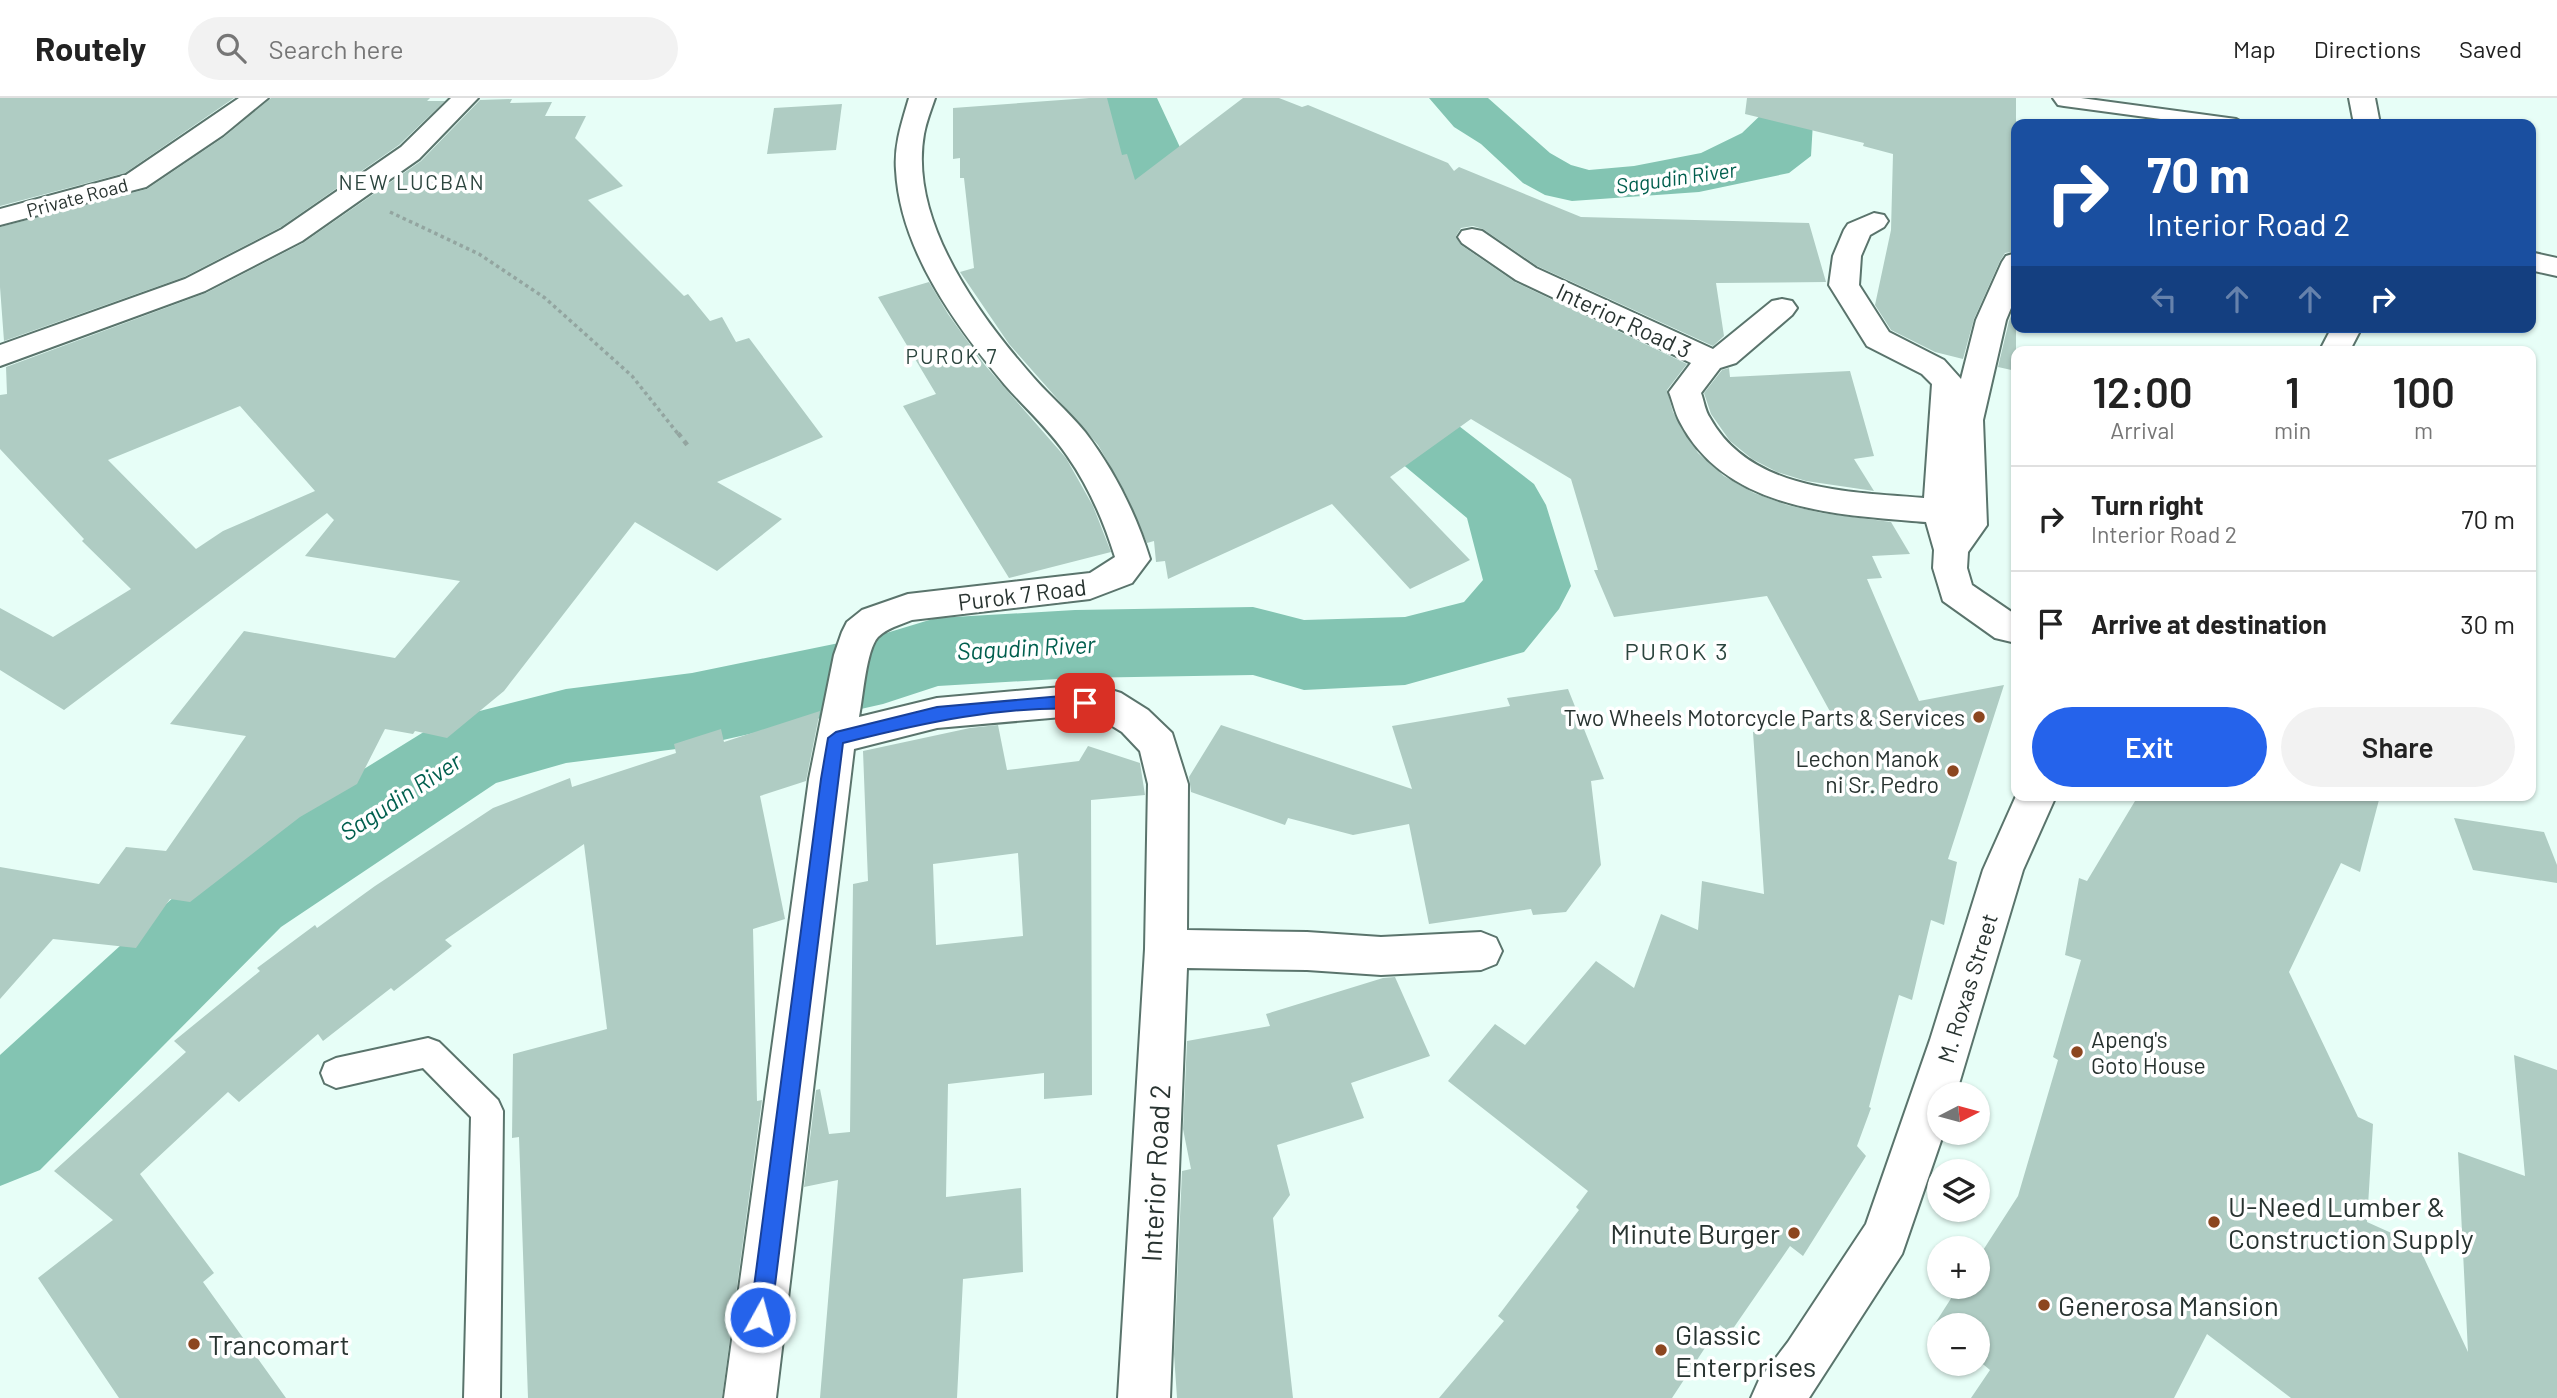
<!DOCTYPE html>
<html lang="en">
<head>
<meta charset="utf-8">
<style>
	:root { --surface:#fff; --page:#f2f2f2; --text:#222; --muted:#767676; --line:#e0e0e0; --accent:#2563eb }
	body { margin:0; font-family:Barlow,sans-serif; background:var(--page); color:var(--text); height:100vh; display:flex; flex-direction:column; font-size:26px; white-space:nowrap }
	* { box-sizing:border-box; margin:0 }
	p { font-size:23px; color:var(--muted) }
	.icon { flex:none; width:38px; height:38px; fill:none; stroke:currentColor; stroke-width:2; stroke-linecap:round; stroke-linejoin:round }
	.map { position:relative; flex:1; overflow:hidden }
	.panel { position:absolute; left:2011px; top:248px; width:525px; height:455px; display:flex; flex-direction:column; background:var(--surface); border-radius:14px; box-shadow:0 2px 5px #0004 }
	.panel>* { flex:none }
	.top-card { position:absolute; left:2011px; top:21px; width:525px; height:214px; border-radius:14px; box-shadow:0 2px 5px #0004; background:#1a4fa0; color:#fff; overflow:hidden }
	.needle { width:46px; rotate:84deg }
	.tools { position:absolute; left:1927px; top:984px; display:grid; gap:14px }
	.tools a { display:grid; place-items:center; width:63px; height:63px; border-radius:50%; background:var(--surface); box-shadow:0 2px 5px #0004; font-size:35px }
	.pin { position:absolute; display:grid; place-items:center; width:60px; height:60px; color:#fff; margin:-30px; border-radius:14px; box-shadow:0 4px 10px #0006 }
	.me { position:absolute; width:77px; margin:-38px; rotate:7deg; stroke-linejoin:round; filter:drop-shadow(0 0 5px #0008) }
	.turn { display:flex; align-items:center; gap:24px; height:147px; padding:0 21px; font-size:32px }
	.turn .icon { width:91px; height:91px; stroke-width:2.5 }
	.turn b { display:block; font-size:49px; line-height:60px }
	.lanes { display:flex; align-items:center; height:66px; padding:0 21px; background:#0003; justify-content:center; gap:35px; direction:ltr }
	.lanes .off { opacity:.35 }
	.eta { display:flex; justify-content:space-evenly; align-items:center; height:119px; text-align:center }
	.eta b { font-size:42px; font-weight:600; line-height:49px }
	.cta { display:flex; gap:14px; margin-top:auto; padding:14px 21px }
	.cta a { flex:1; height:80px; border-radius:42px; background:var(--accent); color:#fff; font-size:28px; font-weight:600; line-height:80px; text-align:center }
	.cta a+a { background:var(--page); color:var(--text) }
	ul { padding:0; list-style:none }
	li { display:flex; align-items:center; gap:21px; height:105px; padding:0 21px; border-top:2px solid var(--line) }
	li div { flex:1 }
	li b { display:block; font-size:26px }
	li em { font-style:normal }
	header { display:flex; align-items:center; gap:42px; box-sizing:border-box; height:98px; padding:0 35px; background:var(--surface); border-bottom:2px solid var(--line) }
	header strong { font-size:33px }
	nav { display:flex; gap:38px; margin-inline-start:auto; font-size:24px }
	.search { width:490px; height:63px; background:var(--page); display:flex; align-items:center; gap:18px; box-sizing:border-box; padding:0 24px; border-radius:38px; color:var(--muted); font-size:26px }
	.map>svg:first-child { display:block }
	.water { fill:#83c4b2 }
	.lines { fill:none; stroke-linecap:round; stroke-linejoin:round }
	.river { fill:#83c4b2; fill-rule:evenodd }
	.building { fill:#afccc3; fill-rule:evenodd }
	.lane-casing { stroke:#5a746c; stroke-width:4 }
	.street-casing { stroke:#5a746c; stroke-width:4 }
	.secondary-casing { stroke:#5a746c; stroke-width:4 }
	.path-far1 { stroke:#93a5a0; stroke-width:3.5; stroke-dasharray:3.5 3.5; stroke-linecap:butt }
	.path { stroke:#93a5a0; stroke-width:4.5; stroke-dasharray:5 5; stroke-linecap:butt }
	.lane { fill:#fff; fill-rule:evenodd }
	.street { fill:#fff; fill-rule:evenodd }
	.secondary { fill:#fff; fill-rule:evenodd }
	.route { fill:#2563eb; stroke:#184099; stroke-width:2 }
	.poi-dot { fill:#8c461f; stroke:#fff; stroke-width:2.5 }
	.labels { text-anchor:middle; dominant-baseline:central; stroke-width:7; stroke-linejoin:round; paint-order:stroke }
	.far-street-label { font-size:19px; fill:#283330; stroke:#fff }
	.far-water-label { font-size:21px; font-style:italic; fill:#015f4e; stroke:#fff }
	.far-quarter-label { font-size:21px; letter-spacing:2px; fill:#2c453e; stroke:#fff }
	.far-neighbourhood-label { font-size:21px; letter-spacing:2px; fill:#2c453e; stroke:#fff }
	.street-label { font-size:23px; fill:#283330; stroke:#fff }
	.poi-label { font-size:23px; fill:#283330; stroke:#fff; text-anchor:end }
	.water-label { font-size:24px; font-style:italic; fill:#015f4e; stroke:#fff }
	.neighbourhood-label { font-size:24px; letter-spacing:2px; fill:#2c453e; stroke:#fff }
	.near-street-label { font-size:28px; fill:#283330; stroke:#fff }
	.near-poi-label { font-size:28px; fill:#283330; stroke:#fff; text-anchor:start }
</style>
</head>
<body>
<header>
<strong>Routely</strong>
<div class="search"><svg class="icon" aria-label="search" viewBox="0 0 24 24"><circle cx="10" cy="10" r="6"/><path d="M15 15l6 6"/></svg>Search here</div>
<nav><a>Map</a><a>Directions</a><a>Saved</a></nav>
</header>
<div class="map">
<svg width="2557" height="1300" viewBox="0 0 2557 1300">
	<rect width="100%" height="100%" fill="#e7fef7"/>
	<polygon class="water" points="1429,0 1488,0 1550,55 1571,67 1589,72 1634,68 1701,55 1742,35 1767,11 1813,24 1811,58 1789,75 1699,94 1572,103 1545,97 1523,85 1481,46 1454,29"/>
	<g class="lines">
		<g class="river">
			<polygon points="1095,0 1157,0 1185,60 1242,137 1259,154 1269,169 1259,184 1234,190 1209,184 1192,167 1120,62"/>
			<polygon points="1331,243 1358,250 1534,386 1546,407 1571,488 1559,511 1524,554 1405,587 1304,592 1253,577 1075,580 938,588 883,606 692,649 566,665 496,685 281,829 40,1072 0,1088 0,957 209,767 435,627 468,616 566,591 692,575 883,536 936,520 1075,512 1253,509 1304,522 1405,519 1464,504 1483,482 1467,420 1304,284 1293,267 1304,250"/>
		</g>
	</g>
	<g class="building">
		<polygon points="0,0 234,0 125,75 0,108"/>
		<polygon points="271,0 430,0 427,3 445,3 399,47 281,129 184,179 4,243 0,189 0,129 147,91 224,39"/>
		<polygon points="1089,0 1107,0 1122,57 1127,56 1135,82 1243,0 1279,0 1302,9 1308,7 1448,65 1454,73 1459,69 1581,119 1809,125 1826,184 1716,185 1724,238 1713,248 1537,168 1483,131 1473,128 1461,130 1456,138 1461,147 1515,184 1687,266 1667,292 1673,314 1698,355 1724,378 1754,395 1787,407 1822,415 1891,424 1910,456 1872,458 1882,480 1867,481 1919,603 2004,587 1948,761 1957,764 1944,827 1931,822 1912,902 1899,897 1869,1009 1871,1010 1857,1048 1866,1058 1803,1158 1790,1148 1730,1235 1720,1227 1672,1300 1439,1300 1504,1223 1498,1218 1579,1112 1576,1109 1588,1093 1448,983 1495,926 1525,947 1596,863 1634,890 1661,816 1698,832 1702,783 1764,796 1753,634 1833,619 1767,498 1614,519 1594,472 1598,472 1571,381 1471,321 1390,379 1470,462 1410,491 1332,406 1168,481 1165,463 1156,464 1154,443 1147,445 1125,394 1098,347 1009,246 960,174 974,170 964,80 960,80 960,60 953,61 953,10"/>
		<polygon points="1747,0 2016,0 2016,153 2005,155 2000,163 1974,221 1963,261 1935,254 1891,232 1875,207 1891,132 1893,56 1863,48 1864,45 1745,16"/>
		<path d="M512 1 510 5 552 4 545 18H586L575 40 623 88 588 102 684 198 688 196 710 223 722 219 736 244 749 240 823 339 717 384 782 421 717 473 635 424 504 593 447 640 415 633 413 636 385 631 357 686 300 719 190 804 170 801 136 850 53 841 0 901V769L99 786 126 749 166 753 246 638 170 626 244 533 395 560 460 483 305 458 334 422 327 415 64 612 0 572V510L53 539 131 491 82 443 84 441 0 351V297L7 296 6 269 206 195 303 145 421 63 480 2ZM240 308 315 393 223 433 196 451 108 362Z"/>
		<polygon points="842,6 836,52 767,56 774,10"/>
		<polygon points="929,184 948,216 984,266 1066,360 1093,408 1111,454 1009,480 903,308 936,296 878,199"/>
		<polygon points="2016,205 2016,273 1998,269 2009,223"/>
		<polygon points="1729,270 1730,279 1850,273 1874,358 1854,361 1874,393 1806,383 1777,374 1752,361 1730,343 1711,316 1704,295 1722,272"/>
		<polygon points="1568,591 1604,681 1591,683 1601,767 1566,814 1533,817 1531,811 1429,826 1409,726 1353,737 1288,720 1285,727 1191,694 1189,679 1221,627 1412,691 1392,628 1510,608 1507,600"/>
		<polygon points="820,613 806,683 760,698 785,821 753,831 757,1003 762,1002 722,1300 528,1300 519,1039 512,1040 513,956 607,931 584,746 445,842 452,848 394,893 391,890 323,943 318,936 239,1004 228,994 140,1076 214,1175 203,1184 286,1300 119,1300 38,1180 113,1122 54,1073 186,954 174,943 260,873 257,870 315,827 317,830 375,788 493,710 570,680 572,689 676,655 674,646 721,631 724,644"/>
		<path d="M998 627 1007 672 1079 663 1088 648 1140 665 1145 697 1091 702 1092 997 1044 1001V975L948 986 946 1099 1021 1090 1023 1174 963 1181 957 1300H820L838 1082 804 1089 816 992 820 991 829 1036 850 1034 853 786 868 783 863 653 970 630ZM1018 755 1023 838 936 847 933 766Z"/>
		<polygon points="2138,698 2380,698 2360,774 2341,765 2289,874 2358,1019 2373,1026 2367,1124 2418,1147 2468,1254 2458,1054 2525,1078 2514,957 2557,972 2557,1300 2291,1300 2207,1236 2174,1300 1971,1300 1990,1272 1978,1262 1978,1227 1939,1227 1939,1231 1934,1227 1959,1188 1978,1188 1978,1160 2018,1098 2058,962 2053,959 2081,862 2065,857 2079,780 2087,783"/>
		<polygon points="2454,720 2544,734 2557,767 2557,785 2473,772"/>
		<polygon points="1395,879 1430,958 1351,985 1364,1020 1277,1047 1290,1097 1273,1120 1293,1300 1177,1300 1174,1256 1182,1073 1191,1071 1183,1031 1187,943 1270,928 1266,916 1383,880"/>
	</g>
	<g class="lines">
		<defs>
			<g id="lane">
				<polygon points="2053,0 2081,0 2236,21 2245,26 2198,26 2064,8 2058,7"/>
				<polygon points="428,940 439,944 498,1002 503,1013 500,1300 464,1300 471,1019 423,970 336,990 325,985 321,975 325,965 336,960"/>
			</g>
			<g id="street">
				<polygon points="239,0 268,0 223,37 146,89 0,127 0,111 126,77"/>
				<path d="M909 0H935C931 12 926 24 924 36 909 120 975 212 1027 272 1045 294 1067 312 1085 334 1114 372 1136 416 1150 461L1132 485 1090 501 912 522C900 527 887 530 878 539 866 552 863 600 859 619L937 600 1062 589 1108 591 1121 595 1148 612 1172 635 1188 686 1187 832 1307 834 1381 839 1481 834 1496 840 1502 853 1496 866 1481 872 1381 877 1307 872 1187 870 1170 1300H1118L1145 851 1148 686 1140 653 1122 634 1101 621 1062 619 937 630 854 651 776 1300H724L809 681 834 557 842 534 847 524 862 512 908 496 1090 475 1115 459C1104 424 1089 389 1068 359 1050 332 1026 311 1005 287 956 228 900 152 896 72 894 47 902 24 909 0Z"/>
				<path d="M1874 115 1884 117 1888 123 1884 129 1870 137 1861 158 1859 187 1889 234 1944 262 1961 281 1976 222 2002 164 2006 158 2016 155V198L2006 222 1983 322 1987 427 1968 454 1967 470 1972 487 2016 517V545L1995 540 1943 503 1933 470 1934 452 1926 424C1839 417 1726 413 1680 324 1675 315 1673 304 1669 294L1691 265 1516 182 1462 145 1458 139 1462 133 1472 131 1482 133 1536 170 1713 251 1772 203 1782 201 1792 203 1797 210 1792 217 1736 265 1720 270 1701 295C1704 303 1705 313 1710 320 1751 394 1851 394 1924 400L1932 286 1922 276 1867 248 1829 187 1833 158 1844 132 1848 126Z"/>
			</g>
			<g id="secondary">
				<polygon points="451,0 478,0 419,61 302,143 205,193 0,268 0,247 185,181 282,131 401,49"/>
				<polygon points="2349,0 2375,0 2380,26 2354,26"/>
				<polygon points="2530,154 2557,160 2557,178 2530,172"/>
				<polygon points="2332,229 2362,229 2349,254 2319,254"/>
				<polygon points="2016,698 2056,698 2023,772 1956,996 1939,996 1939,1034 1944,1034 1902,1156 1809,1300 1751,1300 1759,1282 1788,1244 1866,1126 1930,942 1983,772"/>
			</g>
		</defs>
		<use href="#lane" class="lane-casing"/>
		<use href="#street" class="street-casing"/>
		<use href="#secondary" class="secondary-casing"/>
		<polyline class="path-far1" points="390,114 479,156 545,200 632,278 679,337"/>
		<polyline class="path" points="678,335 688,348"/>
		<use href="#lane" class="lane"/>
		<use href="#street" class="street"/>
		<use href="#secondary" class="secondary"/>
	</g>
	<path class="route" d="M1062 598 1085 599 1093 605 1085 611C1003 607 922 625 843 645L771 1219 768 1227 760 1230 753 1227 750 1219 821 681 828 640 836 634 937 609Z"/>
	<g class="poi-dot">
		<circle cx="1979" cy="619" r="7"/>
		<circle cx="1953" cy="673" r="7"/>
		<circle cx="2077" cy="954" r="7"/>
		<circle cx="2214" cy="1124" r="7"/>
		<circle cx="1794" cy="1135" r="7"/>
		<circle cx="2044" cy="1207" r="7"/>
		<circle cx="194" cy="1246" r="7"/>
		<circle cx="1661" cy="1252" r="7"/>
	</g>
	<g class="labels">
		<g class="far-street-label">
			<text transform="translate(77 99) rotate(-15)">Private Road</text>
		</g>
		<g class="far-water-label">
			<text transform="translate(1676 79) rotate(-8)">Sagudin River</text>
		</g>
		<g class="far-quarter-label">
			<text x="412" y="83">NEW LUCBAN</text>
		</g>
		<g class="far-neighbourhood-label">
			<text x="952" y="257">PUROK 7</text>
		</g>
		<g class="street-label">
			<text transform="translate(1624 222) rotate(25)">Interior Road 3</text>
			<text transform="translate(1022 496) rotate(-7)">Purok 7 Road</text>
			<text transform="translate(1967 890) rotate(-73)">M. Roxas Street</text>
		</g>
		<g class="poi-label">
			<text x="1965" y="619">Two Wheels Motorcycle Parts &amp; Services</text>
			<text x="1939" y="660">Lechon Manok<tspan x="1939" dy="26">ni Sr. Pedro</tspan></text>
			<text x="2091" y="941" text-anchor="start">Apeng's<tspan x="2091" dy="26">Goto House</tspan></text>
		</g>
		<g class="water-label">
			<text transform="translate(1026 549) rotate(-3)">Sagudin River</text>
			<text transform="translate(400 698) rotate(-33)">Sagudin River</text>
		</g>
		<g class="neighbourhood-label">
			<text x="1677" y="552">PUROK 3</text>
		</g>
		<g class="near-street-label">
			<text transform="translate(1155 1075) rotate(-87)">Interior Road 2</text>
		</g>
		<g class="near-poi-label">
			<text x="2228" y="1108">U-Need Lumber &amp;<tspan x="2228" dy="32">Construction Supply</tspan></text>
			<text x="1780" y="1135" text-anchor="end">Minute Burger</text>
			<text x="2058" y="1207">Generosa Mansion</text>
			<text x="1675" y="1236">Glassic<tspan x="1675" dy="32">Enterprises</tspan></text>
			<text x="208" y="1246">Trancomart</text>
		</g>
	</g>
</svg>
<div class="tools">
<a><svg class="needle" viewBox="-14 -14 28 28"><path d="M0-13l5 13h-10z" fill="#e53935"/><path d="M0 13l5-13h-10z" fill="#767676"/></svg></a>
<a><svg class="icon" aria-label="layers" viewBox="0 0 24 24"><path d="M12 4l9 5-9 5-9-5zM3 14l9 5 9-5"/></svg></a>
<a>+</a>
<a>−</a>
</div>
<div class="pin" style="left:1085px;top:605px;background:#d93025"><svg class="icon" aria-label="arrive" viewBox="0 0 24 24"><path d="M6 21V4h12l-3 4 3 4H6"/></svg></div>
<svg class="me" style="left:760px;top:1219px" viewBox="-20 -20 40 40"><circle r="17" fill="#2563eb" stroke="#fff" stroke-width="3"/><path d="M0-11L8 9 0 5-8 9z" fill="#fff"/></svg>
<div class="top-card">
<div class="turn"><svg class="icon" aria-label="right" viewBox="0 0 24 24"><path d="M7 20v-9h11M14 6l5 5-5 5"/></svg><div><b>70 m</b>Interior Road 2</div></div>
<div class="lanes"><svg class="icon off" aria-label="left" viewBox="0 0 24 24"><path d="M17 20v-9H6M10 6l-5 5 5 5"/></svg><svg class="icon off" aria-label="ahead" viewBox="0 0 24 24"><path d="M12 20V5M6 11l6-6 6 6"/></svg><svg class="icon off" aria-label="ahead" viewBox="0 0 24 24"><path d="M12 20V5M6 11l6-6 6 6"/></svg><svg class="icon" aria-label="right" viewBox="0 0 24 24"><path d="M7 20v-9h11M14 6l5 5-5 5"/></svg></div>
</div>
<section class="panel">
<div class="eta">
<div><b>12:00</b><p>Arrival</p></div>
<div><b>1</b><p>min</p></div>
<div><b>100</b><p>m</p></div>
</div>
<ul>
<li><svg class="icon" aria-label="right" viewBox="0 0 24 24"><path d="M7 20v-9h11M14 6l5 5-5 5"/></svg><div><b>Turn right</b><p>Interior Road 2</p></div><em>70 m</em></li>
<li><svg class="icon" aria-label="arrive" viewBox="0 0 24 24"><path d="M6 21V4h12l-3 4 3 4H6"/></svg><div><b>Arrive at destination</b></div><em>30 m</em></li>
</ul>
<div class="cta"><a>Exit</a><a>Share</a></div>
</section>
</div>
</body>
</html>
